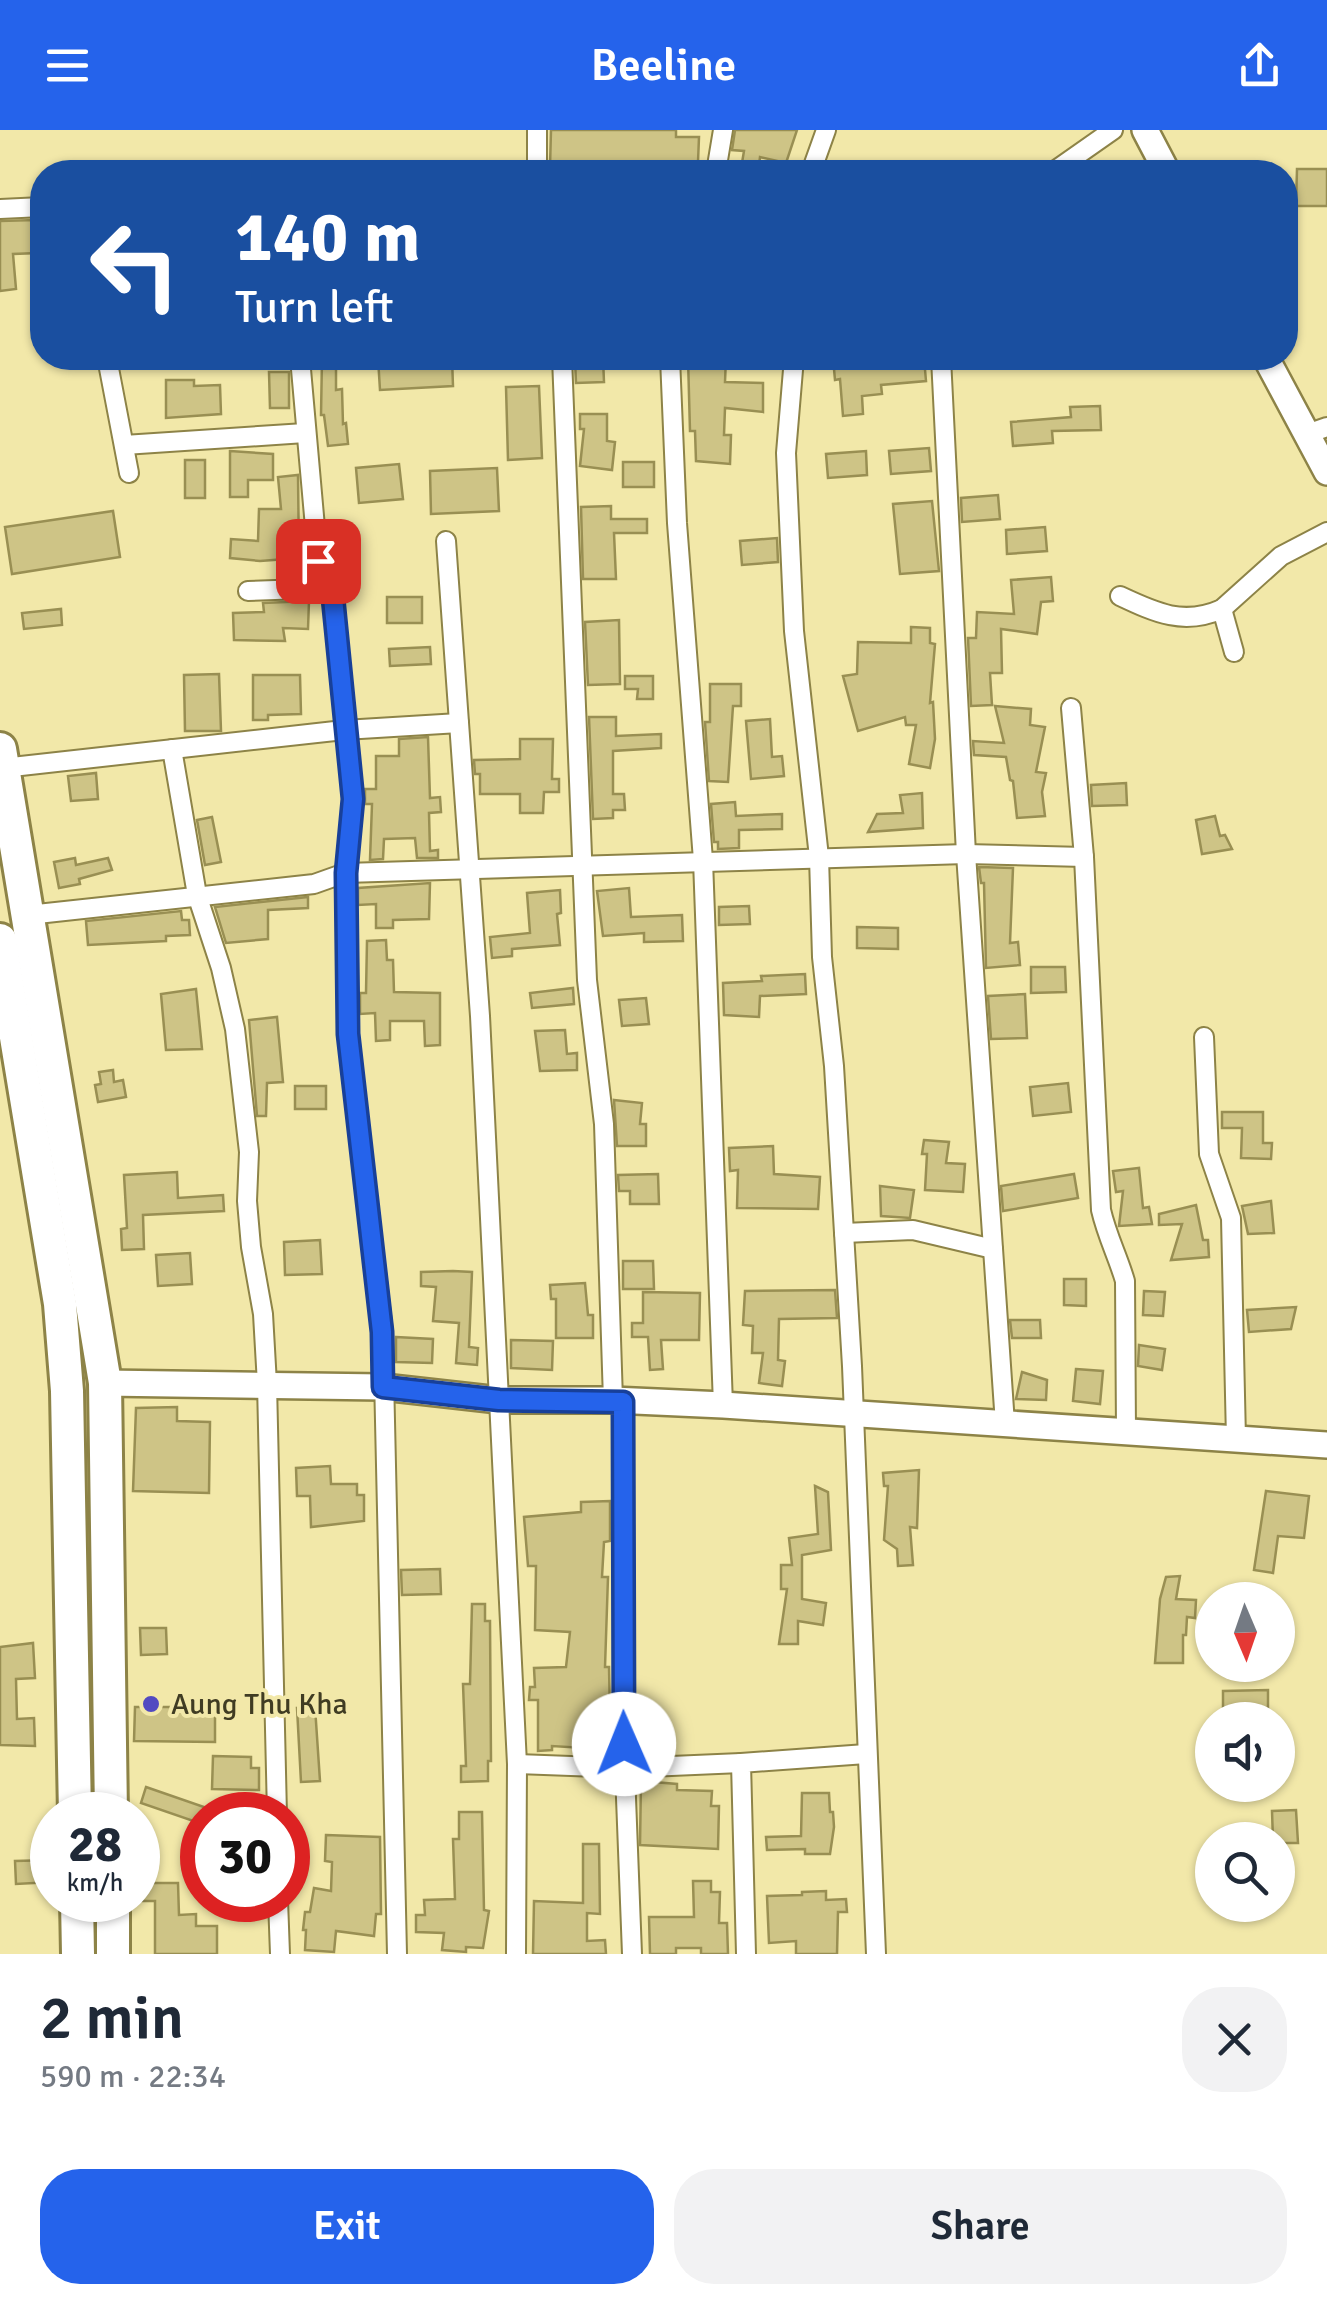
<!DOCTYPE html>
<html lang="en">
<head>
<meta charset="utf-8">
<style>
	:root { --surface:#fff; --page:#f2f2f3; --text:#1f2937; --muted:#747a83; --accent:#2563eb }
	body { margin:0; font-family:Signika,sans-serif; background:var(--page); color:var(--text); height:100vh; display:flex; flex-direction:column; font-size:38px; white-space:nowrap }
	* { box-sizing:border-box; margin:0 }
	p { font-size:32px; color:var(--muted) }
	.icon { flex:none; width:55px; height:55px; fill:none; stroke:currentColor; stroke-width:2; stroke-linecap:round; stroke-linejoin:round }
	.map { position:relative; height:1824px; overflow:hidden }
	.panel { display:flex; flex-direction:column; background:var(--surface); flex:1 }
	.panel>* { flex:none }
	.hud { position:absolute; left:30px; top:30px; width:1268px; height:210px; border-radius:40px; box-shadow:0 2px 8px #0004; background:#1a4fa0; color:#fff; overflow:hidden }
	.needle { width:65px; rotate:178deg }
	.buttons { position:absolute; left:1195px; top:1452px; display:grid; gap:20px }
	.buttons a { display:grid; place-items:center; width:100px; height:100px; border-radius:50%; background:var(--surface); box-shadow:0 2px 8px #0004; font-size:50px }
	.speed { position:absolute; left:30px; top:1662px; display:flex; gap:20px; font-size:50px; font-weight:700; text-align:center }
	.speed>* { display:grid; place-content:center; width:130px; height:130px; border-radius:50%; background:var(--surface); box-shadow:0 2px 8px #0004; line-height:1 }
	.speed small { font-size:25px; font-weight:400 }
	.speed .limit { border:15px solid #d22; background:#fff; color:#111 }
	.pin { position:absolute; display:grid; place-items:center; width:85px; height:85px; color:#fff; margin:-42px; border-radius:20px; box-shadow:0 5px 15px #0006 }
	.me { position:absolute; width:110px; margin:-55px; rotate:359deg; stroke-linejoin:round; filter:drop-shadow(0 0 8px #0008) }
	.turn { display:flex; align-items:center; gap:35px; height:210px; padding:0 40px; font-size:45px }
	.turn .icon { width:130px; height:130px; stroke-width:2.5 }
	.turn b { display:block; font-size:70px; line-height:85px }
	.round { display:grid; place-items:center; flex:none; width:105px; height:105px; border-radius:40px; background:var(--page) }
	.summary { display:flex; align-items:center; justify-content:space-between; height:170px; padding:0 40px }
	h1 { font-size:60px; font-weight:600; line-height:75px }
	.cta { display:flex; gap:20px; margin-top:auto; padding:20px 40px }
	.cta a { flex:1; height:115px; border-radius:40px; background:var(--accent); color:#fff; font-size:40px; font-weight:600; line-height:115px; text-align:center }
	.cta a+a { background:var(--page); color:var(--text) }
	header { display:flex; justify-content:space-between; align-items:center; height:130px; padding:0 40px; background:var(--accent); color:#fff; font-size:45px; font-weight:600 }
	.map>svg:first-child { display:block }
	.building { fill:#cec486; stroke:#998f53; stroke-width:2.5 }
	.lines { fill:none; stroke-linecap:round; stroke-linejoin:round }
	.street-casing { stroke:#8d8347; stroke-width:22 }
	.secondary-casing { stroke:#8d8347; stroke-width:30 }
	.highway-casing { stroke:#8d8347; stroke-width:38 }
	.street { stroke:#fff; stroke-width:18 }
	.secondary { stroke:#fff; stroke-width:25 }
	.highway { stroke:#fff; stroke-width:32 }
	.route-casing { stroke:#184099; stroke-width:25 }
	.route { stroke:#2563eb; stroke-width:18 }
	.poi-dot { fill:#524ac1; stroke:#f2e8a9; stroke-width:4 }
	.labels { text-anchor:middle; dominant-baseline:central; stroke-width:8; stroke-linejoin:round; paint-order:stroke }
	.poi-label { font-size:30px; fill:#403c23; stroke:#f2e8a9; text-anchor:start }
</style>
</head>
<body>
<header><svg class="icon" aria-label="menu" viewBox="0 0 24 24"><path d="M4 6h16M4 12h16M4 18h16"/></svg>Beeline<svg class="icon" aria-label="share" viewBox="0 0 24 24"><path d="M12 15V3M7 8l5-5 5 5M5 13v7h14v-7"/></svg></header>
<div class="map">
<svg width="1327" height="1824" viewBox="0 0 1327 1824">
	<rect width="100%" height="100%" fill="#f2e8a9"/>
	<g class="building">
		<polygon points="551,0 676,0 676,7 699,7 698,32 676,33 676,38 645,38 645,33 550,37"/>
		<polygon points="735,0 797,0 786,33 760,27 759,35 742,33 744,21 732,20"/>
		<polygon points="1297,39 1327,39 1327,76 1296,76"/>
		<polygon points="36,90 38,123 13,124 16,159 0,161 0,91"/>
		<polygon points="322,228 336,228 336,260 342,259 343,294 346,293 348,314 328,316 324,285 321,285"/>
		<polygon points="378,228 452,228 453,256 380,260"/>
		<polygon points="603,228 604,252 576,253 575,229"/>
		<polygon points="688,228 726,228 725,252 763,253 763,282 725,278 724,305 731,305 730,334 696,331 695,301 690,301"/>
		<polygon points="833,228 924,228 926,251 881,255 882,264 862,266 863,284 843,286 840,249 835,250"/>
		<polygon points="269,242 289,242 289,278 270,278"/>
		<polygon points="166,250 194,250 194,256 220,255 221,284 166,288"/>
		<polygon points="539,256 542,328 508,330 506,257"/>
		<polygon points="1100,276 1101,300 1052,301 1053,313 1013,316 1011,292 1071,287 1070,277"/>
		<polygon points="580,284 607,284 607,311 615,312 612,340 580,336 584,299 580,299"/>
		<polygon points="929,318 931,341 891,344 889,321"/>
		<polygon points="230,321 273,324 273,350 248,350 248,367 230,367"/>
		<polygon points="866,321 867,345 828,348 826,324"/>
		<rect x="185" y="330" width="20" height="38"/>
		<rect x="623" y="332" width="31" height="25"/>
		<polygon points="399,334 403,369 359,373 356,338"/>
		<polygon points="497,338 499,381 431,384 430,341"/>
		<polygon points="298,345 299,428 260,431 230,428 231,409 258,411 259,379 281,379 278,347"/>
		<polygon points="998,365 1000,389 962,392 961,368"/>
		<polygon points="932,371 939,441 900,444 893,374"/>
		<polygon points="611,376 611,389 647,389 647,403 614,403 616,449 583,449 581,377"/>
		<polygon points="113,381 120,427 12,444 5,397"/>
		<polygon points="1045,397 1047,421 1007,424 1006,400"/>
		<polygon points="777,408 778,432 742,435 740,411"/>
		<polygon points="1051,447 1053,471 1041,472 1037,504 1001,499 1002,543 990,543 992,575 971,576 968,508 976,508 977,482 1014,484 1011,450"/>
		<rect x="387" y="467" width="35" height="26"/>
		<polygon points="309,471 308,499 283,498 285,511 234,510 233,483 264,482 263,473"/>
		<polygon points="61,479 62,495 24,499 22,483"/>
		<polygon points="619,490 620,554 588,555 585,492"/>
		<polygon points="911,497 930,498 930,513 935,514 930,573 933,572 935,609 930,638 909,634 916,595 906,595 905,587 858,601 843,546 857,544 858,512 911,513"/>
		<polygon points="430,517 431,534 390,536 389,519"/>
		<polygon points="219,544 221,601 185,601 184,545"/>
		<polygon points="253,545 300,545 301,584 268,585 268,590 253,590"/>
		<polygon points="625,546 653,546 653,569 637,569 638,559 625,559"/>
		<polygon points="710,554 741,554 741,576 733,576 728,652 709,651 705,592 710,592"/>
		<polygon points="995,576 1031,579 1030,595 1045,597 1036,642 1046,643 1042,662 1045,686 1017,688 1013,651 1010,650 1006,627 974,625 973,611 1004,613"/>
		<polygon points="589,587 616,587 616,606 661,604 661,618 613,621 613,664 624,664 625,680 613,680 613,688 593,689"/>
		<polygon points="770,589 772,627 782,626 784,646 751,649 746,591"/>
		<polygon points="428,607 430,668 440,667 441,682 429,683 430,721 438,720 438,728 417,728 415,708 384,709 383,729 370,730 372,674 365,674 365,659 376,659 376,626 399,626 399,609"/>
		<polygon points="520,609 553,609 552,649 559,649 559,662 544,662 543,683 520,683 520,664 480,664 480,644 475,644 474,630 520,629"/>
		<polygon points="96,643 98,669 71,671 68,646"/>
		<polygon points="1126,653 1127,675 1092,676 1091,655"/>
		<polygon points="922,663 923,698 868,702 877,684 903,683 900,665"/>
		<polygon points="735,672 736,686 782,684 782,699 739,700 739,718 718,719 718,712 714,712 711,674"/>
		<polygon points="1215,686 1220,706 1225,705 1232,719 1202,724 1196,690"/>
		<polygon points="212,687 221,732 205,735 197,690"/>
		<polygon points="75,728 76,735 108,728 112,740 79,749 80,754 59,758 54,732"/>
		<polygon points="979,737 1013,738 1010,813 1018,812 1020,835 986,838 984,753 981,753"/>
		<polygon points="430,753 429,789 393,790 393,798 376,798 376,774 358,775 358,758"/>
		<polygon points="629,758 631,787 682,785 683,811 644,812 644,803 603,806 597,761"/>
		<polygon points="560,760 561,783 557,784 560,815 512,819 512,826 492,828 490,807 530,803 527,763"/>
		<polygon points="308,767 308,778 268,780 268,809 226,813 215,777"/>
		<polygon points="749,776 750,794 719,795 719,777"/>
		<polygon points="181,781 182,790 189,790 190,805 166,806 166,811 88,815 86,791"/>
		<polygon points="857,797 898,798 898,819 857,818"/>
		<polygon points="386,810 387,830 393,830 394,862 440,863 440,915 425,916 424,891 390,891 390,910 376,911 375,883 360,884 360,863 366,863 367,811"/>
		<polygon points="1031,837 1065,837 1066,862 1031,863"/>
		<polygon points="805,844 806,864 760,866 759,887 724,885 723,853 762,851 761,846"/>
		<polygon points="573,858 574,874 532,878 530,863"/>
		<polygon points="196,859 202,919 166,920 161,864"/>
		<polygon points="1025,864 1027,908 991,909 988,866"/>
		<polygon points="646,868 649,894 622,896 619,870"/>
		<polygon points="277,887 283,952 267,953 266,986 257,986 249,890"/>
		<polygon points="565,900 567,924 577,923 577,940 540,941 535,901"/>
		<polygon points="113,940 114,952 123,950 126,967 98,972 95,955 101,954 99,942"/>
		<polygon points="1068,953 1071,982 1033,986 1030,957"/>
		<rect x="295" y="956" width="31" height="23"/>
		<polygon points="614,970 642,973 640,994 646,994 646,1016 617,1016"/>
		<polygon points="1222,982 1263,982 1263,1013 1272,1013 1271,1029 1241,1028 1242,998 1222,998"/>
		<polygon points="924,1010 949,1012 946,1033 965,1034 963,1062 925,1060 927,1024 922,1024"/>
		<polygon points="773,1016 774,1044 820,1047 818,1079 737,1078 738,1040 730,1041 729,1018"/>
		<polygon points="1139,1038 1143,1078 1149,1077 1152,1094 1119,1096 1123,1061 1116,1062 1113,1041"/>
		<polygon points="177,1042 178,1068 223,1065 224,1081 143,1085 144,1119 122,1120 121,1099 127,1098 124,1045"/>
		<polygon points="658,1044 659,1074 630,1074 630,1061 619,1061 618,1045"/>
		<polygon points="1074,1044 1078,1068 1003,1081 1001,1056"/>
		<polygon points="880,1056 914,1060 910,1088 881,1086"/>
		<polygon points="1271,1071 1274,1103 1248,1104 1242,1076"/>
		<polygon points="1196,1075 1203,1110 1208,1110 1209,1127 1171,1130 1182,1094 1159,1095 1159,1084"/>
		<polygon points="320,1110 322,1144 285,1145 284,1112"/>
		<polygon points="190,1123 192,1154 158,1156 156,1125"/>
		<polygon points="623,1131 653,1131 654,1159 623,1159"/>
		<polygon points="453,1141 472,1142 469,1217 478,1218 477,1235 456,1233 459,1193 433,1191 436,1157 421,1156 421,1142"/>
		<polygon points="1064,1149 1086,1149 1086,1176 1064,1175"/>
		<polygon points="585,1153 588,1185 593,1185 593,1208 556,1208 556,1169 551,1169 550,1155"/>
		<polygon points="835,1160 837,1188 779,1189 778,1230 785,1231 782,1256 759,1253 763,1223 752,1223 753,1196 743,1195 745,1161"/>
		<polygon points="1144,1161 1165,1162 1163,1186 1143,1185"/>
		<polygon points="643,1162 700,1163 699,1210 661,1210 663,1239 650,1240 648,1207 632,1207 632,1193 643,1193"/>
		<polygon points="1296,1177 1291,1199 1249,1202 1247,1180"/>
		<polygon points="1010,1190 1040,1190 1041,1208 1012,1208"/>
		<polygon points="396,1207 433,1209 432,1233 396,1232"/>
		<polygon points="511,1210 553,1211 552,1240 511,1238"/>
		<polygon points="1139,1215 1165,1219 1162,1240 1138,1236"/>
		<polygon points="1076,1239 1103,1241 1100,1274 1073,1271"/>
		<polygon points="1022,1242 1047,1250 1046,1270 1016,1269"/>
		<polygon points="177,1277 177,1291 210,1292 209,1363 133,1361 136,1278"/>
		<polygon points="330,1336 331,1354 357,1354 357,1365 364,1365 364,1391 311,1397 310,1366 297,1366 296,1338"/>
		<polygon points="919,1340 917,1398 910,1397 913,1435 898,1436 897,1419 884,1410 888,1356 884,1356 883,1343"/>
		<polygon points="815,1356 828,1362 831,1420 802,1425 802,1469 826,1473 823,1495 798,1491 798,1514 779,1514 787,1459 781,1459 781,1435 792,1435 789,1408 818,1404"/>
		<polygon points="1266,1361 1309,1366 1304,1408 1278,1406 1273,1443 1254,1440"/>
		<polygon points="610,1371 610,1411 604,1412 602,1447 608,1447 605,1537 609,1537 610,1585 603,1585 601,1619 552,1616 552,1620 538,1621 538,1570 529,1570 530,1557 535,1557 534,1538 566,1537 570,1502 535,1500 536,1436 528,1436 524,1387 581,1382 581,1372"/>
		<polygon points="440,1439 441,1464 402,1465 401,1440"/>
		<polygon points="1180,1446 1176,1469 1196,1470 1195,1488 1187,1487 1186,1505 1183,1505 1183,1533 1155,1533 1160,1469 1166,1447"/>
		<polygon points="472,1474 485,1474 485,1491 490,1491 491,1631 488,1631 488,1651 461,1652 461,1636 466,1636 463,1554 470,1554"/>
		<polygon points="140,1498 166,1498 167,1524 141,1525"/>
		<polygon points="33,1513 35,1548 16,1549 17,1589 34,1588 35,1616 0,1615 0,1517"/>
		<polygon points="1268,1560 1268,1585 1223,1586 1223,1561"/>
		<polygon points="135,1577 215,1577 215,1612 134,1611"/>
		<polygon points="315,1577 320,1651 301,1652 297,1578"/>
		<polygon points="213,1626 251,1627 251,1638 259,1638 259,1660 212,1659"/>
		<polygon points="641,1651 677,1654 677,1660 712,1661 711,1676 719,1676 718,1719 640,1715"/>
		<polygon points="146,1657 204,1677 199,1693 141,1673"/>
		<polygon points="802,1663 829,1663 830,1682 833,1682 834,1697 830,1724 805,1724 805,1719 767,1720 766,1707 801,1706"/>
		<polygon points="1296,1680 1298,1713 1278,1713 1278,1710 1273,1710 1272,1681"/>
		<polygon points="459,1682 482,1682 484,1780 489,1781 483,1818 466,1817 466,1822 442,1820 444,1803 416,1802 416,1785 425,1785 424,1770 455,1769 453,1709 459,1709"/>
		<polygon points="326,1705 380,1707 381,1784 376,1784 374,1806 336,1801 334,1822 305,1820 306,1800 303,1800 305,1782 310,1782 314,1758 331,1761 332,1732 325,1731"/>
		<polygon points="583,1714 599,1714 600,1784 587,1783 587,1811 605,1810 606,1824 533,1824 534,1771 583,1773"/>
		<polygon points="52,1730 52,1752 16,1754 15,1731"/>
		<polygon points="693,1751 711,1751 711,1762 720,1762 719,1793 727,1793 728,1824 701,1824 701,1818 676,1818 676,1824 650,1824 649,1787 694,1787"/>
		<polygon points="140,1753 178,1753 179,1785 196,1784 196,1796 217,1796 217,1824 155,1824 155,1771 140,1771"/>
		<polygon points="826,1761 826,1770 846,1769 847,1782 838,1782 837,1824 796,1824 796,1811 769,1813 767,1766 802,1765 802,1762"/>
	</g>
	<g class="lines">
		<defs>
			<g id="street">
				<polyline points="537,0 537,42"/>
				<polyline points="716,42 723,0"/>
				<polyline points="811,42 826,0"/>
				<polyline points="1053,42 1113,0"/>
				<polyline points="0,79 42,77"/>
				<polyline points="107,228 129,343"/>
				<polyline points="300,228 318,431 332,458 353,669 345,743 348,904 383,1202 397,1824"/>
				<polyline points="562,228 587,850 604,994 613,1270"/>
				<polyline points="670,228 677,393 703,730 723,1275"/>
				<polyline points="794,228 786,323 794,501 819,727 822,827 834,936 852,1236 876,1824"/>
				<polyline points="941,228 966,724 1005,1294"/>
				<polyline points="1307,304 1327,297"/>
				<polyline points="124,315 305,303"/>
				<polyline points="446,411 480,886 499,1270 517,1634 516,1824"/>
				<polyline points="248,461 332,458"/>
				<path d="M1120 466C1156 483 1184 496 1222 479L1281 426 1327 402"/>
				<polyline points="1222,479 1234,522"/>
				<path d="M1071 578 1084 727 1101 1080C1107 1106 1118 1127 1125 1151L1126 1302"/>
				<polyline points="172,619 197,765 221,838 235,899 249,1022 247,1071 251,1117 263,1184 267,1254 277,1685"/>
				<polyline points="3,638 344,600 459,593"/>
				<polyline points="28,785 314,754 345,743 966,724 1084,727"/>
				<polyline points="1204,907 1209,1024 1231,1088 1236,1309"/>
				<polyline points="844,1103 913,1100 993,1119"/>
				<polyline points="623,1272 623,1590 632,1824"/>
				<polyline points="517,1634 625,1638 741,1633"/>
				<polyline points="278,1770 280,1824"/>
				<polyline points="746,1824 741,1633 866,1624"/>
			</g>
			<g id="secondary">
				<polyline points="1145,0 1167,42"/>
				<polyline points="1266,228 1327,342"/>
				<polyline points="105,1253 383,1257 499,1270 613,1270 723,1275 1327,1315"/>
			</g>
			<g id="highway">
				<polyline points="0,619 105,1253 111,1685"/>
				<polyline points="0,810 60,1174 67,1261 75,1685"/>
				<polyline points="77,1770 78,1824"/>
				<polyline points="113,1770 113,1824"/>
			</g>
		</defs>
		<use href="#street" class="street-casing"/>
		<use href="#secondary" class="secondary-casing"/>
		<use href="#highway" class="highway-casing"/>
		<use href="#street" class="street"/>
		<use href="#secondary" class="secondary"/>
		<use href="#highway" class="highway"/>
	</g>
	<g class="lines">
		<defs>
			<polyline id="route" points="318,431 332,458 353,669 346,743 348,904 382,1202 383,1257 499,1270 623,1272 624,1614"/>
		</defs>
		<use href="#route" class="route-casing"/>
		<use href="#route" class="route"/>
	</g>
	<circle class="poi-dot" cx="151" cy="1574" r="10"/>
	<g class="labels">
		<g class="poi-label">
			<text x="171" y="1574">Aung Thu Kha</text>
		</g>
	</g>
</svg>
<div class="buttons">
<a><svg class="needle" viewBox="-14 -14 28 28"><path d="M0-13l5 13h-10z" fill="#e53935"/><path d="M0 13l5-13h-10z" fill="#747a83"/></svg></a>
<a><svg class="icon" aria-label="sound" viewBox="0 0 24 24"><path d="M4 9h4l5-4v14l-5-4H4zM17 9q2 3 0 6"/></svg></a>
<a><svg class="icon" aria-label="search" viewBox="0 0 24 24"><circle cx="10" cy="10" r="6"/><path d="M15 15l6 6"/></svg></a>
</div>
<div class="speed"><div>28<small>km/h</small></div><div class="limit">30</div></div>
<div class="pin" style="left:318px;top:431px;background:#d93025"><svg class="icon" aria-label="arrive" viewBox="0 0 24 24"><path d="M6 21V4h12l-3 4 3 4H6"/></svg></div>
<svg class="me" style="left:624px;top:1614px" viewBox="-20 -20 40 40"><circle r="19" fill="#fff"/><path d="M0-13L10 11 0 6-10 11z" fill="#2563eb"/></svg>
<div class="hud">
<div class="turn"><svg class="icon" aria-label="left" viewBox="0 0 24 24"><path d="M17 20v-9H6M10 6l-5 5 5 5"/></svg><div><b>140 m</b>Turn left</div></div>
</div>
</div>
<section class="panel">
<div class="summary"><div><h1>2 min</h1><p>590 m · 22:34</p></div><a class="round"><svg class="icon" aria-label="close" viewBox="0 0 24 24"><path d="M6 6l12 12M18 6L6 18"/></svg></a></div>
<div class="cta"><a>Exit</a><a>Share</a></div>
</section>
</body>
</html>
